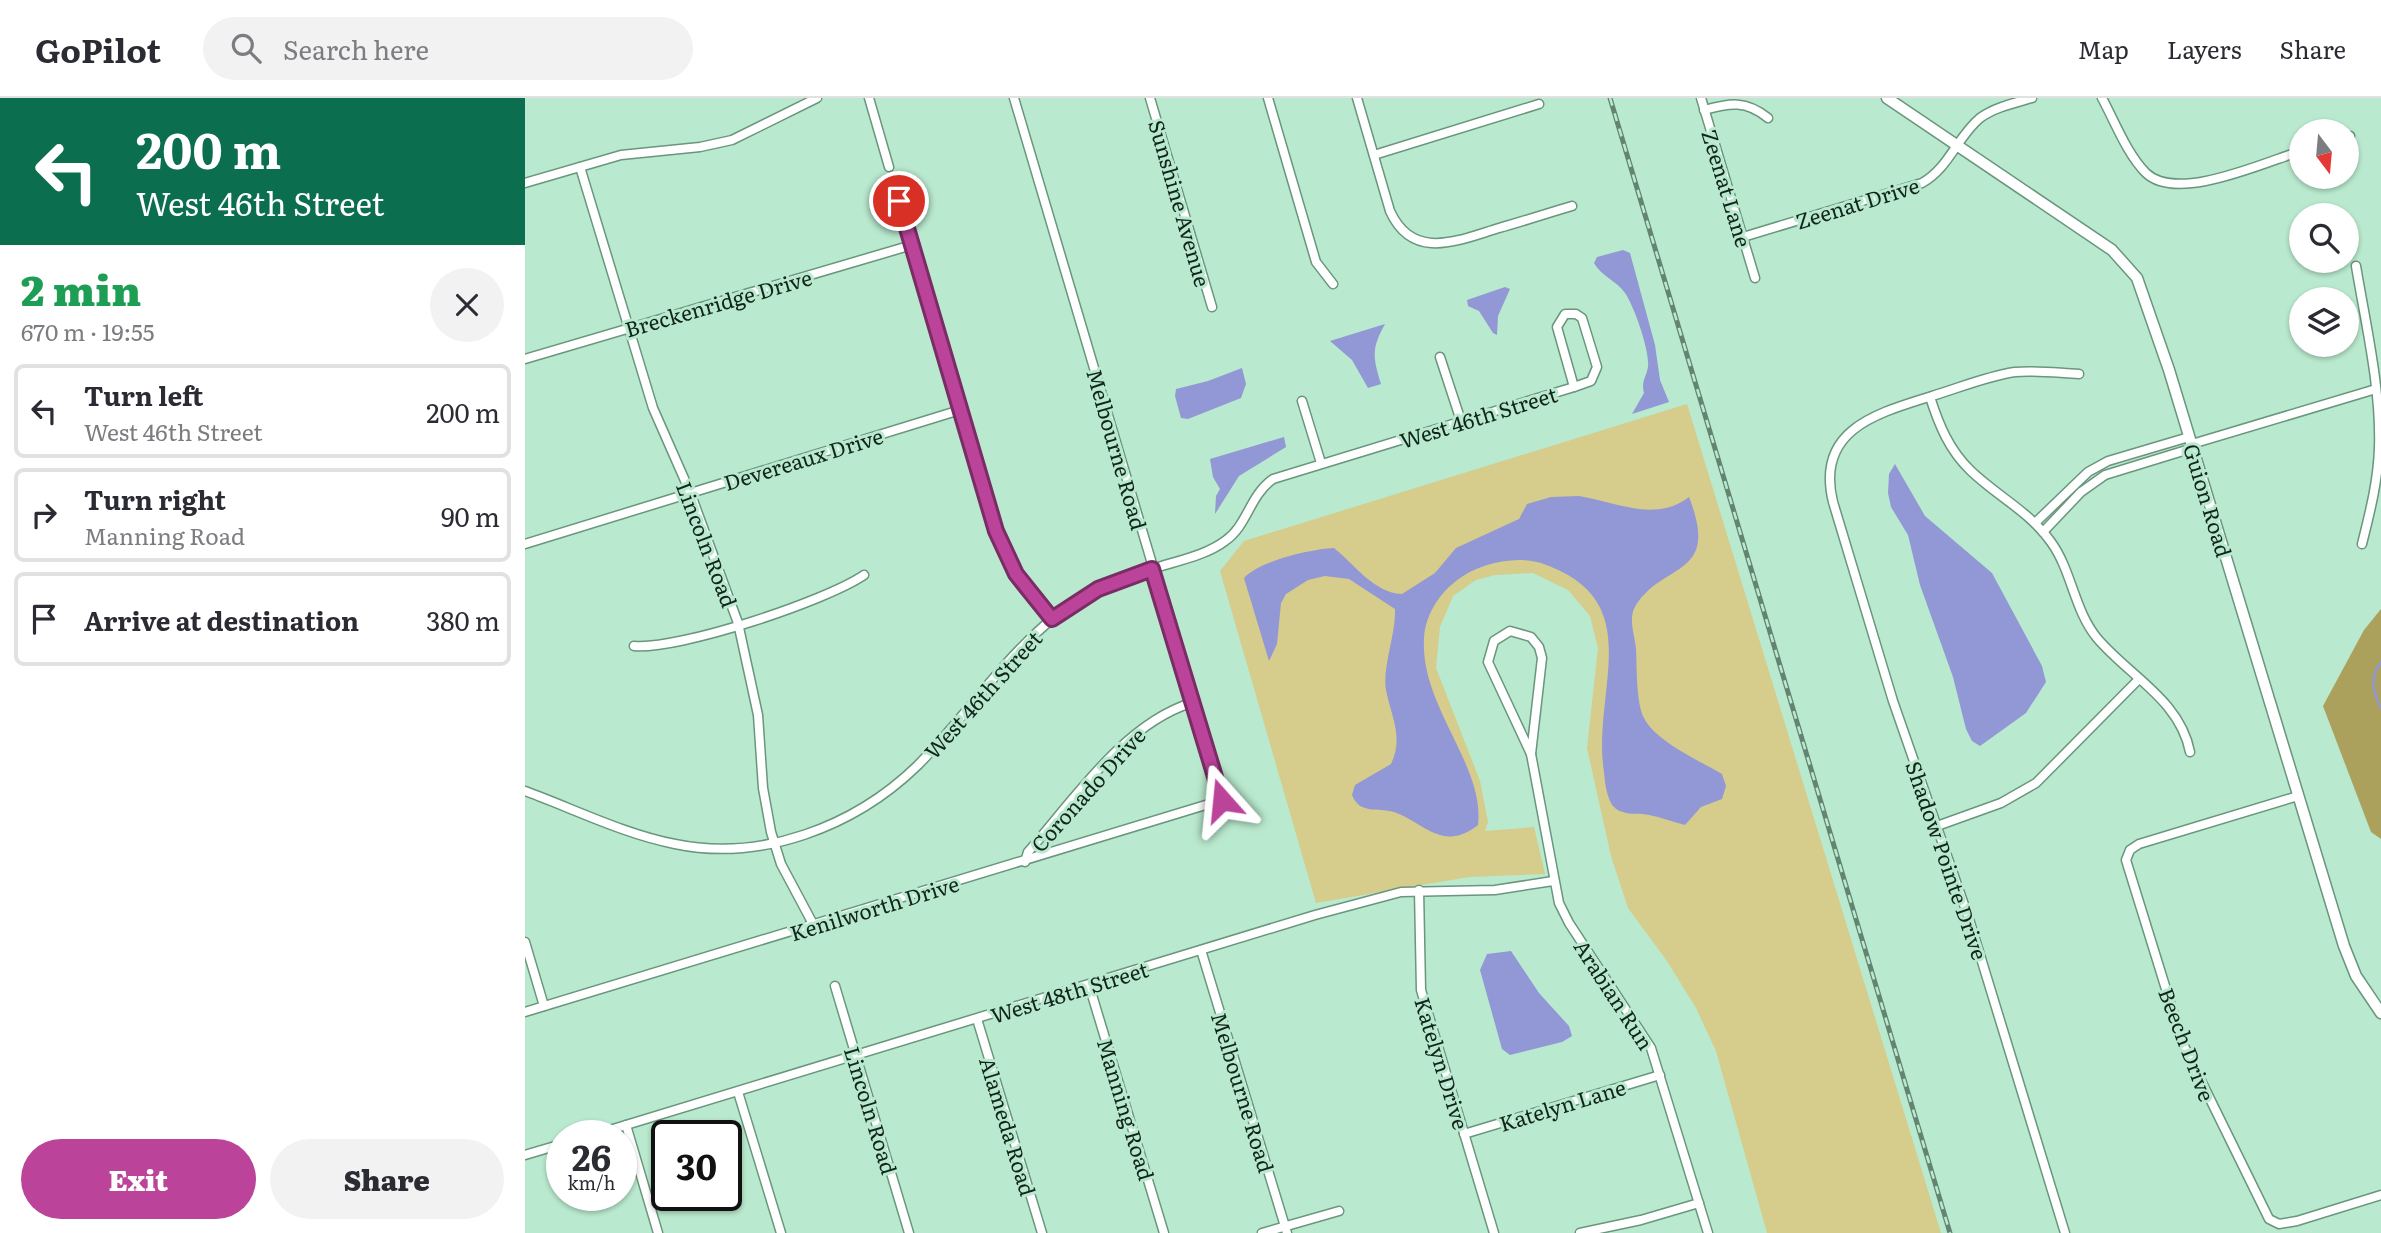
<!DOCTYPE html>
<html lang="en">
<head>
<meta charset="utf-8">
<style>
	:root { --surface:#fff; --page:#f2f2f3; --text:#2b2b33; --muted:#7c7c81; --line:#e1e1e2; --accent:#bb449a }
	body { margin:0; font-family:Literata,serif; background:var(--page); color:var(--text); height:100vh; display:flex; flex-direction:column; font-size:26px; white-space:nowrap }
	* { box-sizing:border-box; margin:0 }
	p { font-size:23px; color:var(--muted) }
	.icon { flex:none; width:38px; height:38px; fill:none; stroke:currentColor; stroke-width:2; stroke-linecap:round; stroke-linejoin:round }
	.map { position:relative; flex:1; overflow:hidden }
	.sheet { display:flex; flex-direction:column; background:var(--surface); width:525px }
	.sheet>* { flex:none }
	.banner { background:#0b6e4f; color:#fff; overflow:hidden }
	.needle { width:46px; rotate:164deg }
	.tools { position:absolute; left:1764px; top:21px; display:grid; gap:14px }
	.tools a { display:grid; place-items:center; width:70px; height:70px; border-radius:50%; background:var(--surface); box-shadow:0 2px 5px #0004; font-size:35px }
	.speed { position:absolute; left:21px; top:1022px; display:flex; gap:14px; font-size:35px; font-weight:700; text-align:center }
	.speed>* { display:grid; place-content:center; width:91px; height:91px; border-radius:50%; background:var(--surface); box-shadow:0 2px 5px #0004; line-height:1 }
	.speed small { font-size:18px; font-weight:400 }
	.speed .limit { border:4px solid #111; border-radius:10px; background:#fff; color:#111 }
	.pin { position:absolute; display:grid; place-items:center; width:60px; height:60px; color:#fff; margin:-30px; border:4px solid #fff; border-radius:50%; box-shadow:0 2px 7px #0007 }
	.me { position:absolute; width:77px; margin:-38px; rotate:342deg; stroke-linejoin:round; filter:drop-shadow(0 0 5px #0008) }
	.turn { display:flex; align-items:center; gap:24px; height:147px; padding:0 21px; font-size:32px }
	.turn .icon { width:91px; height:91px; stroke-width:2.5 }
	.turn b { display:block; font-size:49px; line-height:60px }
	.round { display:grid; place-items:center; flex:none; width:74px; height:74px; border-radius:37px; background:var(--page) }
	.summary { display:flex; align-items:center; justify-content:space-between; height:119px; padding:0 21px }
	h1 { font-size:42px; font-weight:800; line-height:52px; color:#1e9e55 }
	.action { display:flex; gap:14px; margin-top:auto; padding:14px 21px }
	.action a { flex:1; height:80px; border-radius:42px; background:var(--accent); color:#fff; font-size:28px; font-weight:800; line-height:80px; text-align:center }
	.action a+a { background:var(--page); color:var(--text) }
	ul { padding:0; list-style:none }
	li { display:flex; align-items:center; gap:21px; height:94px; margin:0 14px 10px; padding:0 7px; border:4px solid var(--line); border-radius:10px }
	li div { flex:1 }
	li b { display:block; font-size:26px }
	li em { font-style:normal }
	header { display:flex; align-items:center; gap:42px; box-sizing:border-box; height:98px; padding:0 35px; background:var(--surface); border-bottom:2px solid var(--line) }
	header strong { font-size:33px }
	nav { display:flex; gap:38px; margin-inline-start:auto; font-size:24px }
	.search { width:490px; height:63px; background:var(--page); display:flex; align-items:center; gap:18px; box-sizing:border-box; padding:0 24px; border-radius:38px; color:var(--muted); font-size:26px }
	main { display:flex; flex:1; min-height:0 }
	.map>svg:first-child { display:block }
	.green { fill:#d6cc8b }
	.forest { fill:#aca15c }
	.water { fill:#9297d5 }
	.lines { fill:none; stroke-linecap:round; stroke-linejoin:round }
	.stream { stroke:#9297d5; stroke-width:2.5 }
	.minor-casing { stroke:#69967d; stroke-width:11 }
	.tertiary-casing { stroke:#69967d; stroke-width:13 }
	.minor { stroke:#fff; stroke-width:8 }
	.tertiary { stroke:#fff; stroke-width:10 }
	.rail-casing { stroke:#638471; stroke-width:5 }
	.rail { stroke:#b9e9ce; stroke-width:2.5; stroke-dasharray:8; stroke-linecap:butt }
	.route-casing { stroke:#7a2c64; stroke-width:18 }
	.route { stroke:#bb449a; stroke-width:12 }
	.labels { text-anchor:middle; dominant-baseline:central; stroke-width:6; stroke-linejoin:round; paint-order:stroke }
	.street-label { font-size:21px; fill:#12251b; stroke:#b9e9ce }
</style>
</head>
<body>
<header>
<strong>GoPilot</strong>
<div class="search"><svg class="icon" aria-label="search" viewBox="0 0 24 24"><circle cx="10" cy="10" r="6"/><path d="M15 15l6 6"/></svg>Search here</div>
<nav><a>Map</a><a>Layers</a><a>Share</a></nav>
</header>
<main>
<section class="sheet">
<div class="banner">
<div class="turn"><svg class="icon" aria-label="left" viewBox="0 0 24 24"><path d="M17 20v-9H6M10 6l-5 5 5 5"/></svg><div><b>200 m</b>West 46th Street</div></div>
</div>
<div class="summary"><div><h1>2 min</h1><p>670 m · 19:55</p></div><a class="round"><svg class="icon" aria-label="close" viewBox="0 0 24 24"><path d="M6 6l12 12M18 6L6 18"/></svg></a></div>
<ul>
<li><svg class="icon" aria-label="left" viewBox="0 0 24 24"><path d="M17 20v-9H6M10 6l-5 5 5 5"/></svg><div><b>Turn left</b><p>West 46th Street</p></div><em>200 m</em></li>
<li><svg class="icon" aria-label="right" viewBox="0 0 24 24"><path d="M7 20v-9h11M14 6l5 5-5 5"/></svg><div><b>Turn right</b><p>Manning Road</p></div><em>90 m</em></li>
<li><svg class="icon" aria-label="arrive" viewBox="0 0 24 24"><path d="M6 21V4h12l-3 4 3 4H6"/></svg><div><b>Arrive at destination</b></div><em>380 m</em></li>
</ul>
<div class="action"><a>Exit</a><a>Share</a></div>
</section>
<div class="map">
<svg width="1856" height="1135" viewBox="0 0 1856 1135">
	<rect width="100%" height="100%" fill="#b9e9ce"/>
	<polygon class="green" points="1162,306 1416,1135 1242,1135 1191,953 1171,910 1142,863 1103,810 1086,758 1062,650 1073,550 1065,518 1043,492 1008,475 970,477 951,482 928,498 915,529 911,570 955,683 963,724 960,733 1009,729 1020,776 944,779 791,805 695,473 719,443"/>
	<polygon class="forest" points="1856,511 1856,741 1846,734 1798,608 1839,532"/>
	<g class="water">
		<path d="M1098 152 1105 155 1130 247 1135 282 1144 304 1107 316 1119 295C1116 283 1121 280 1123 269 1125 253 1109 208 1100 195 1092 183 1076 178 1069 165L1072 159Z"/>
		<polygon points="980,189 985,191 973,218 972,237 968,235 954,213 943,208 942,202"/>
		<path d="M860 226C846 251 848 259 856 286L843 290 827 262 805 243Z"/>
		<polygon points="717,270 721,286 716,300 663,321 656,320 650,298 651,291 683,283"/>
		<polygon points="759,339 761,349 714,378 690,416 691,398 695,391 688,379 685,361"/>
		<polygon points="1370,366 1400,418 1467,475 1517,568 1521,584 1501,615 1455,648 1447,643 1441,631 1428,579 1395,487 1383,437 1366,409 1363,395 1364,376"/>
		<path d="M1054 398C1091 404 1130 425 1164 399 1196 481 1137 463 1110 509 1103 520 1110 539 1111 551 1112 569 1111 605 1119 620 1130 643 1175 663 1197 676L1201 688 1197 701 1176 709 1160 727C1148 724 1136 719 1124 717 1116 715 1106 717 1098 714 1093 713 1088 709 1086 705 1081 695 1080 684 1079 674 1066 592 1126 502 1016 465 989 457 952 466 931 483 913 497 900 518 899 541 895 608 960 667 953 727 918 755 898 724 869 714 852 709 835 717 827 697L830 687 866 666C879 639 866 618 861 592 857 570 871 536 870 511L824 481 800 478 783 482 761 496 756 505 752 546 744 563 719 480C734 463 786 451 809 450 829 466 849 495 877 496L910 475 931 450 994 421 1002 406 1026 399Z"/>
		<polygon points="986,853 1014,895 1044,928 1047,938 1037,944 985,957 977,951 955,872 962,856"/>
	</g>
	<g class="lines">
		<path class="stream" d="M1856 564C1844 580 1848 594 1856 610"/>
		<defs>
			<g id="minor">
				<polyline points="344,0 364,69"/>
				<polyline points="625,0 687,209"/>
				<polyline points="743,0 791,164 808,186"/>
				<path d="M832 0 865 113C888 164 934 142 974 130 999 123 1023 115 1047 108"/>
				<polyline points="1176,0 1230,180"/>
				<path d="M1577 0C1590 24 1602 56 1621 75 1652 105 1740 64 1776 53"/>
				<path d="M1179 12C1205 5 1221 2 1243 20"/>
				<polyline points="1822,39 1825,38"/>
				<polyline points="849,57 1014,6"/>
				<polyline points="55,69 128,310 165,394 213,525 233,617 238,690 246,734 256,766 288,826"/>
				<polyline points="367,81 474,444 497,485 527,521"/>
				<polyline points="0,85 96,57 175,49 207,42 292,0"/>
				<path d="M1218 139 1397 85C1424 70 1432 39 1455 20 1470 9 1490 5 1507 0"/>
				<path d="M1831 168C1841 228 1856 290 1854 350 1853 383 1845 414 1837 446"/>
				<polygon points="1040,216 1051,216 1057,220 1072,269 1066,283 1049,289 1032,229"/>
				<polyline points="915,259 936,323"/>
				<polyline points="0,261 387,147"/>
				<path d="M1405 299C1414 327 1424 352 1446 373 1472 398 1505 414 1526 444 1547 473 1549 512 1572 540 1604 578 1655 602 1665 654"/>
				<polyline points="777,303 796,365"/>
				<polyline points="1667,346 1851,291"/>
				<polyline points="1510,425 1563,374 1583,363 1664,339"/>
				<polyline points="1518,434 1556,394 1580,377 1668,350"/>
				<polyline points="0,446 435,312"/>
				<polygon points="985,533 1006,539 1014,549 1017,560 1006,656 963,564 969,543"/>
				<path d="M109 548C154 552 301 503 339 477"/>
				<polyline points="1006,656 1034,805 1044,825 1126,950 1183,1135"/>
				<path d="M0 693C49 711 99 736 150 746 236 764 329 729 392 668 437 623 472 569 520 527 551 500 588 484 627 471 651 463 680 458 700 443 723 427 724 398 748 381L1049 289"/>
				<polyline points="1773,698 1614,746 1605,752 1601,762 1658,946 1744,1121 1754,1126 1772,1123 1856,1097"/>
				<polyline points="1412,728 1476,705 1511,685 1614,581"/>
				<path d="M500 764 503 754C549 702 599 626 666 605"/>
				<polyline points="894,792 896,892 969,1135"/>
				<polyline points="0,844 19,908"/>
				<polyline points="676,852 762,1135"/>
				<polyline points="564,887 639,1135"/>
				<polyline points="310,888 384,1135"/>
				<polyline points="0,914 697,702 489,0"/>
				<polyline points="452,921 517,1135"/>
				<polyline points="213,994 256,1135"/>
				<polyline points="101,1027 133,1135"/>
				<polyline points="939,1036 1135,977"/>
				<polyline points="65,1038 790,817 876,794 970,792 1028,783"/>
				<polyline points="0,1057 37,1046"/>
				<polyline points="737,1135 814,1113"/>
				<polyline points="1055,1135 1116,1122 1174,1105"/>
				<path d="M1540 1135 1444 821 1368 603 1308 404C1290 331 1353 315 1407 298 1434 290 1462 278 1490 274 1511 272 1533 275 1554 276"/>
			</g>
			<polyline id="tertiary" points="1362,0 1587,152 1612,180 1644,272 1819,848 1831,878 1856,915"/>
		</defs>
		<use href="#minor" class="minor-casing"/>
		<use href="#tertiary" class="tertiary-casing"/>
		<use href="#minor" class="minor"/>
		<use href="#tertiary" class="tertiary"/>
		<defs>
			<polyline id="rail" points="1085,0 1425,1135"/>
		</defs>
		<use href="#rail" class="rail-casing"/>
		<use href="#rail" class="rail"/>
	</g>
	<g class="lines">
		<defs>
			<polyline id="route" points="374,103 471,433 491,476 527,521 573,491 627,471 697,702"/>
		</defs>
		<use href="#route" class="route-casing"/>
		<use href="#route" class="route"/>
	</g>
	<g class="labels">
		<g class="street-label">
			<text transform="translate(1203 90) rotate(73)">Zeenat Lane</text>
			<text transform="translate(1332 104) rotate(-17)">Zeenat Drive</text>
			<text transform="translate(656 105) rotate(74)">Sunshine Avenue</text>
			<text transform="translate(193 204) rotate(-16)">Breckenridge Drive</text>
			<text transform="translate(953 318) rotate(-17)">West 46th Street</text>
			<text transform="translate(593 351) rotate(74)">Melbourne Road</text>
			<text transform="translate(278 360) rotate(-17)">Devereaux Drive</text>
			<text transform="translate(1684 402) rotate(73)">Guion Road</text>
			<text transform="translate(183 446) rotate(69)">Lincoln Road</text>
			<text transform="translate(457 596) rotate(-48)">West 46th Street</text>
			<text transform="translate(562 691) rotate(-48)">Coronado Drive</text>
			<text transform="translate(1423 762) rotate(71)">Shadow Pointe Drive</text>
			<text transform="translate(349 809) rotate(-17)">Kenilworth Drive</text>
			<text transform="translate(544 893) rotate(-17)">West 48th Street</text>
			<text transform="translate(1090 896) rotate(57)">Arabian Run</text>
			<text transform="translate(1663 946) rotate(69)">Beech Drive</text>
			<text transform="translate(918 965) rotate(73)">Katelyn Drive</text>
			<text transform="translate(719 994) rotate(73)">Melbourne Road</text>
			<text transform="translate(1037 1006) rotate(-17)">Katelyn Lane</text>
			<text transform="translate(602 1011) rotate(73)">Manning Road</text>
			<text transform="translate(347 1012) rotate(73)">Lincoln Road</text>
			<text transform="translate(484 1028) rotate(73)">Alameda Road</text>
		</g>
	</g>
</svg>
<div class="tools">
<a><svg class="needle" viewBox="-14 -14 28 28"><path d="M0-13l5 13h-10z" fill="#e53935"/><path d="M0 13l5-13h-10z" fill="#7c7c81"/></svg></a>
<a><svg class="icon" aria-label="search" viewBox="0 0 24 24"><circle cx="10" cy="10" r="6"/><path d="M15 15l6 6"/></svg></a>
<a><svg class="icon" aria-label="layers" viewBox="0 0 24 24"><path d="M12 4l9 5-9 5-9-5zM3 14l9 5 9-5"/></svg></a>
</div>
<div class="speed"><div>26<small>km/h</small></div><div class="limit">30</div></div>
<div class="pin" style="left:374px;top:103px;background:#d93025"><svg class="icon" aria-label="arrive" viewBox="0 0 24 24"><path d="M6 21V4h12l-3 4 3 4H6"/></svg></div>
<svg class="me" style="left:697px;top:702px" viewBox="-20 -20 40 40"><path d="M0-17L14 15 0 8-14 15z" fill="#bb449a" stroke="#fff" stroke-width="4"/></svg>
</div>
</main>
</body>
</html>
